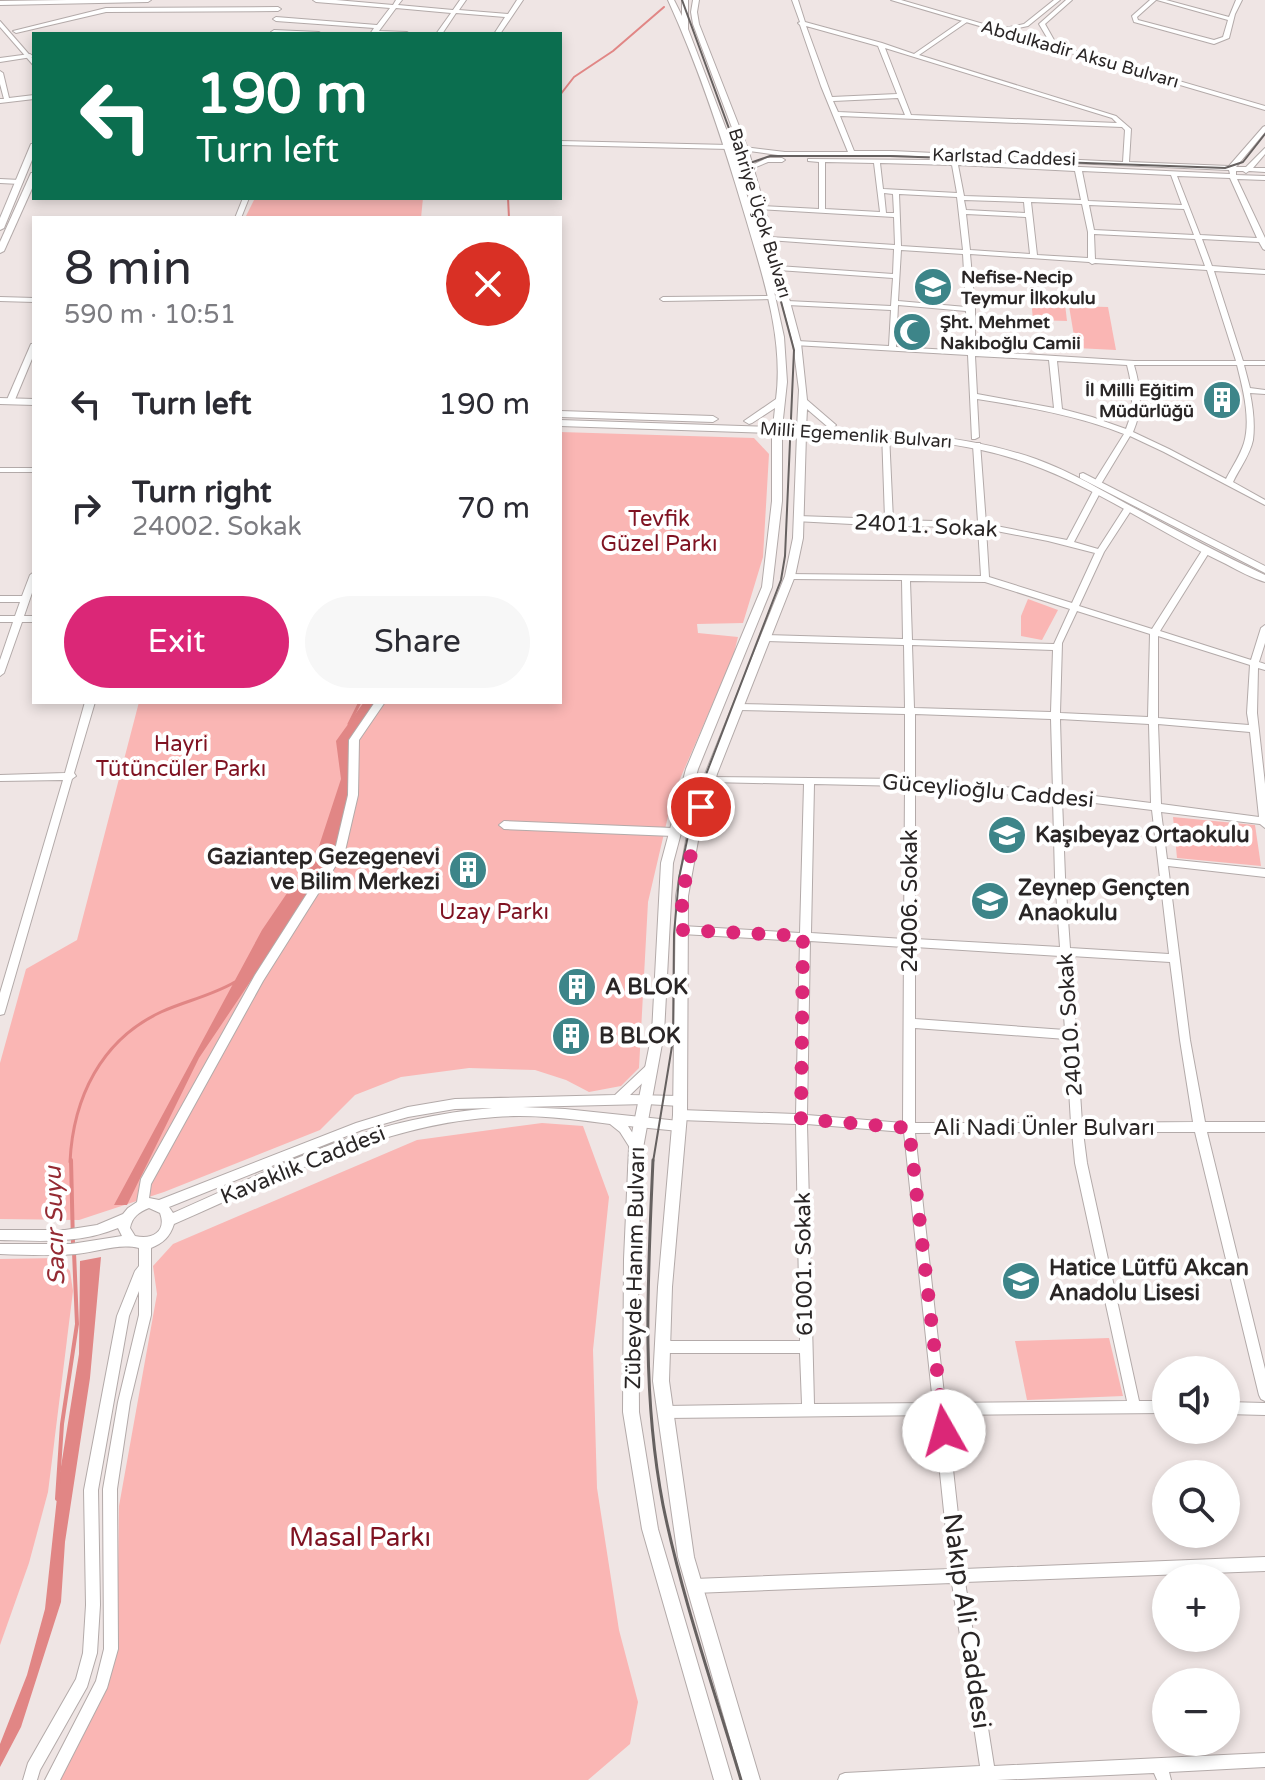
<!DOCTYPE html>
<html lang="en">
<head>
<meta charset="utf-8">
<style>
	:root { --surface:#fff; --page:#f7f7f7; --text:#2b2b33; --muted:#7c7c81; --accent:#db2777 }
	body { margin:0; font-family:"Varela Round",sans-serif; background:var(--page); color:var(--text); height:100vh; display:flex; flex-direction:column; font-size:30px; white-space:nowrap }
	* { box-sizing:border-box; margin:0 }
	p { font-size:26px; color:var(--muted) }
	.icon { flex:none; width:44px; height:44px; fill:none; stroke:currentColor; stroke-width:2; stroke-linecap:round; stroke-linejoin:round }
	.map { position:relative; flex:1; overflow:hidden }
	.side { position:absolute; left:32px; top:216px; width:530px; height:488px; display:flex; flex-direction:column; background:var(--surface); border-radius:0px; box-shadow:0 4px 12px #0003 }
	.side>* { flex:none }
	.hud { position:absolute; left:32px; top:32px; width:530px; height:168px; border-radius:0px; box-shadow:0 4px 12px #0003; background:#0b6e4f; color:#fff; overflow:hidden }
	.tools { position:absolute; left:1152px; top:1356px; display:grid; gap:16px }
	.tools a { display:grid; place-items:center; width:88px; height:88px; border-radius:50%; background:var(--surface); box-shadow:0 4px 12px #0003; font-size:40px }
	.pin { position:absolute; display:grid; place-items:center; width:68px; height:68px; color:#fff; margin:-34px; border:4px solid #fff; border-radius:50%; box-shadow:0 2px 8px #0007 }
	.me { position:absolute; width:88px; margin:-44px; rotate:353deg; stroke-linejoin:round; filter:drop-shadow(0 0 6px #0008) }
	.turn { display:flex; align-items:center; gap:28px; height:168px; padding:0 32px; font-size:36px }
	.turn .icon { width:104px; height:104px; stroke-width:2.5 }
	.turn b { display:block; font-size:56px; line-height:68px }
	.round { display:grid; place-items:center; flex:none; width:84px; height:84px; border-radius:42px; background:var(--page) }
	.summary { display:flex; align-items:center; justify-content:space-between; height:136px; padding:0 32px }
	h1 { font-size:48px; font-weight:600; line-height:60px }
	.button { display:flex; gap:16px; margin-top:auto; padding:16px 32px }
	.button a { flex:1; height:92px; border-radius:48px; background:var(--accent); color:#fff; font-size:32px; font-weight:600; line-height:92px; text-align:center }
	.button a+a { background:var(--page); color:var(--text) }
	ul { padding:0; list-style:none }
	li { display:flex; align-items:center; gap:24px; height:104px; padding:0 32px }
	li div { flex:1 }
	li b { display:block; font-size:30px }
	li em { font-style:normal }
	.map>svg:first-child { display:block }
	.green { fill:#fab6b4 }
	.water { fill:#e18685 }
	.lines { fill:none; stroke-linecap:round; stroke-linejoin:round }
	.stream-far2 { stroke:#e18685; stroke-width:2 }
	.stream-far1 { stroke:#e18685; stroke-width:3 }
	.stream { stroke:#e18685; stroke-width:4 }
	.minor-casing { stroke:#b3aaa9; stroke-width:2 }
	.major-casing { stroke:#b3aaa9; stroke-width:2 }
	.minor { fill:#fff; fill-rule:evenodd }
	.major { fill:#fff; fill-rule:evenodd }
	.tram-far1 { stroke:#666160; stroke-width:2 }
	.tram { stroke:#666160; stroke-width:3 }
	.route { stroke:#db2777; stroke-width:14; stroke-dasharray:0 25.2 }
	.labels { text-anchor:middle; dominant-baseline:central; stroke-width:8; stroke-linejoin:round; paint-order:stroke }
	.far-street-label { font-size:18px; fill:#2a2626; stroke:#fff }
	.far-poi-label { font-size:18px; font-weight:bold; fill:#2a2626; stroke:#fff; text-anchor:start }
	.park-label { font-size:22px; fill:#7f1221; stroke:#fff }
	.street-label { font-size:22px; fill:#2a2626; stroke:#fff }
	.poi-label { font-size:22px; font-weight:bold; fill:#2a2626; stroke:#fff; text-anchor:start }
	.water-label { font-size:24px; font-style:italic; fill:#952b33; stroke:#fff }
	.near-park-label { font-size:26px; fill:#7f1221; stroke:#fff }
	.near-street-label { font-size:26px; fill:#2a2626; stroke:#fff }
</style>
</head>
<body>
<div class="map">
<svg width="1265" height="1780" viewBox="0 0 1265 1780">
	<rect width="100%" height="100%" fill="#efe5e4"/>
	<g class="green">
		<polygon points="255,198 423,198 421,218 245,218"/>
		<polygon points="1031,298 1065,304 1067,321 1033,320"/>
		<polygon points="1069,306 1108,307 1116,350 1076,348"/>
		<polygon points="560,432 754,438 769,454 763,557 743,623 697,624 698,633 738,637 733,657 673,795 648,902 639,1068 621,1086 589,1092 566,1080 535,1070 469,1068 401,1077 355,1095 320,1130 164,1192 79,1220 0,1219 0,1063 26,969 77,940 139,702 560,702"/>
		<polygon points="1028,599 1058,610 1042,640 1021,636 1021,616"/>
		<polygon points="1173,817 1255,825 1261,866 1177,858"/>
		<polygon points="542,1123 583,1126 609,1197 593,1350 597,1488 619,1630 638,1702 630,1744 588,1780 59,1780 117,1647 119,1506 157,1294 153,1266 173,1244 417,1140"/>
		<polygon points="58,1258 70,1271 73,1291 48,1492 29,1563 0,1645 0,1259"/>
		<polygon points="1109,1338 1123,1396 1027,1400 1015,1341"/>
	</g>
	<g class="water">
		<polygon points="364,702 378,702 350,741 354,781 338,851 199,1058 127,1205 114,1205 262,930 319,846 341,779 336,741"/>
		<polygon points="101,1257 90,1378 65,1542 61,1602 21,1727 0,1767 0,1744 27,1675 45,1609 59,1479 79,1354 80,1261"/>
	</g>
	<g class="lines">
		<g class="stream-far2">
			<polyline points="560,95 574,77 613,51 664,7"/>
			<polyline points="508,198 509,218"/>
		</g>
		<g class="stream-far1">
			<polyline points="349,724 360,702"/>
			<path d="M70 1162C73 1098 101 1040 161 1012 185 1001 211 996 235 982"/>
		</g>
		<g class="stream">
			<polyline points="71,1160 73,1244"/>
			<polyline points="57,1499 62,1424 77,1324 74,1252"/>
		</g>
		<defs>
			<g id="minor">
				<polygon points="67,0 151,0 148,2 0,5 0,1"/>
				<polygon points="313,0 336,0 393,5 396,0 402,0 398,5 453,10 460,0 466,0 459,10 508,14 517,0 523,0 500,34 494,34 505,17 456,13 442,34 436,34 451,13 396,8 379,31 407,32 410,34 370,34 374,28 276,21 273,19 276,17 377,25 390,8 316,2"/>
				<path d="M792 0H798L805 22 882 43 914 54 963 20H967V22L919 55 1116 116 1131 129 1129 162 1229 166 1263 127 1265 126V132L1236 167H1246L1265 148V154L1253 168H1265V172L1249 171 1246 173 1243 171H1236V175L1265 176V180L1237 179 1265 238V250L1263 249 1259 242 1202 239 1212 266 1265 270V274L1214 271 1243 361H1265V365H1244L1250 388 1265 390V394L1250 393C1253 408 1255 424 1253 440 1250 455 1239 469 1233 482L1265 500V505L1164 452 1130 436 1101 484H1095L1094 482 1124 434C1076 415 1027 407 977 399L979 437 975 439H972L968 355 794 345V341H797L889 346 891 310 787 305 783 303 787 301 891 306 893 278 778 270 775 268 778 266 893 274 894 249 768 240 767 239 770 237 895 245 894 217 759 209 758 208 761 206 819 209V162L808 161V159L934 160 1230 174 1229 170 892 155 785 156 742 150 741 149 744 147 785 152H848L821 86 800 25 798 23 800 22ZM806 26 878 46 897 94 832 97ZM885 48 1112 118 1117 123 911 115ZM898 98 905 115 838 112 833 101ZM840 116 1122 127 1125 130 1123 162 892 151H854ZM825 162 874 163 880 212 825 209ZM880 163 952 165 957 193 883 189ZM958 165 1075 171 1081 200 964 196ZM1082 171 1171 175 1182 205 1088 201ZM1177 176 1230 178 1257 238 1200 235ZM884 193 893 194 894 213H886ZM899 194 957 197 963 250 901 246ZM964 200 1024 202 1025 213 966 210ZM1031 202 1082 204 1088 232V258L1037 255ZM1089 205 1184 209 1194 235 1094 230ZM966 214 1026 217 1030 254 970 250ZM1094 234 1195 239 1205 266 1095 259ZM901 250 963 254 966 307 898 301ZM970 254 1089 262 1092 264 1095 263 1207 270 1236 361H1134L975 351V309ZM898 305 966 311 968 351 896 347ZM975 356 1049 360 1054 408 977 394ZM1057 361 1127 365C1133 388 1135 407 1126 429L1092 417 1062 409ZM1134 365H1237C1243 389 1251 419 1244 443 1240 456 1232 467 1226 479L1169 449 1133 432C1143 409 1141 389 1134 365Z"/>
				<polygon points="1054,0 1060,0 1028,26 1008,30 1005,28 1024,24"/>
				<polygon points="1066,0 1072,0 1045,24 1054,40 1049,41 1039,24"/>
				<polygon points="1150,0 1156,0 1137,17 1138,20 1214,40 1223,37 1228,20 1157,0 1166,0 1229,17 1236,0 1242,0 1235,14 1229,38 1214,44 1134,22 1132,16"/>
				<polygon points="106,8 278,7 281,9 278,11 106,12 16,33 13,31"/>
				<polygon points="274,30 319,32 322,34 272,33 271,32"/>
				<polygon points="30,54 33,56 32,57 0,62 0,58"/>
				<polygon points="0,71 3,73 9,98 34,95 34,99 0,103 0,99 4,99 0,84"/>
				<polygon points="560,141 729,145 732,147 729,149 560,145"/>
				<polygon points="767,158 782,158 785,160 782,162 768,162 749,170 746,168"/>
				<polygon points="0,179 20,180 23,182 20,184 0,183"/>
				<polygon points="243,198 249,198 241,218 235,218"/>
				<polygon points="771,296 773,297 773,299 663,301 660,299 663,297"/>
				<polygon points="0,297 34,298 34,302 0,301"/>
				<polygon points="31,344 34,344 34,354 14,402 13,404 7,404 6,402"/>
				<path d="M882 432H888L889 434 893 520 978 522 973 445 977 443H980L986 524 1067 540 1093 491 1097 489 1101 491 1074 542 1098 549 1125 507H1131L1132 509 1104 552 1079 606 1152 629 1203 549 1206 548 1210 551 1160 631 1251 660 1261 628 1265 625V643L1259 662 1265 664V670L1258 668 1257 713 1265 784V828L1260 824 1161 812 1167 859 1265 869V877L1168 866 1190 1040 1205 1122H1265V1132H1207L1265 1369V1401L1261 1399 1259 1395 1195 1132H1083L1087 1163 1139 1401H1166V1413L947 1415 964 1569 1265 1557V1571L965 1582 994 1766 1265 1753V1767L1169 1772 1171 1780H1157L1154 1773 997 1780H838L840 1775 845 1773 980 1766 952 1583 694 1593 689 1591 687 1586 689 1581 694 1579 950 1569 934 1415 665 1418 661 1416 659 1412 661 1408 665 1406 802 1404 800 1353H663L659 1351 657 1347 659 1343 663 1341H800L796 1124 680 1120 676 1118 674 1115 676 1112 680 1110 796 1114 800 941 682 934 678 933 677 930 678 927 682 926 800 933 804 784 710 782 705 779 707 777 905 779V714L738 710 733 707 738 704 905 708 904 645 766 641 762 638 766 635 903 639 902 580 790 579 787 578V574L981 576 978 527 889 526 795 521 794 519 798 516 885 519ZM986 529 1048 541 1095 553 1072 603 989 577ZM910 581 985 582 1070 609 1054 644 912 640ZM1077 611 1150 634 1148 717 1060 713 1062 643ZM1158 636 1250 665 1247 713 1249 725 1158 718ZM912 645 1053 650 1051 712 914 708ZM915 714 1051 719 1053 791 915 780ZM1060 719 1149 724 1151 803 1062 792ZM1158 724 1250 732 1259 817 1161 804ZM814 784 905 786 904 939 811 933ZM915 787 1053 798 1055 877 1060 947 915 939ZM1062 799 1152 810 1169 954 1070 948 1065 877ZM810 941 904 947 903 1123 807 1115ZM915 947 1060 956 1065 1030 915 1019ZM1071 956 1170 962 1180 1040 1193 1122 1082 1123ZM915 1028 1066 1039 1071 1123H915ZM807 1124 904 1132 933 1403 814 1404ZM1072 1132 1075 1163 1127 1401 945 1403 915 1133Z"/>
				<rect x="0" y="468" width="34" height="4"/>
				<polygon points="34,572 34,587 24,616 34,616 34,622 22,622 4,673 0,676 0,660 13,622 0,622 0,616 15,616 20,602 0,602 0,596 22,596 30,575"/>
				<polygon points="85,702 95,702 74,773 76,776 72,779 5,1011 4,1014 0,1015 0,993 63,780 0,781 0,775 65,773"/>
				<path d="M375 702H385L359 740 358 795 345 851 263 981 151 1184 149 1198 159 1200 356 1123 408 1107 455 1099 615 1095 648 1064 652 1062 656 1064 657 1067 656 1070 630 1095 680 1096 684 1098 686 1101 684 1104 680 1106 646 1104 523 1107 565 1109 679 1121 683 1123 685 1126 683 1129 679 1131 628 1126 642 1148 640 1151 636 1153 632 1151 620 1132 610 1124C572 1119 534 1114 495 1117 380 1125 278 1179 174 1224 170 1237 163 1243 151 1248V1315L130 1402 117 1489 118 1649 107 1688 60 1780H45L96 1681 104 1649 103 1489 118 1402 139 1315V1291L129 1316 98 1490 100 1605 97 1653 87 1687 40 1770 37 1780H23L28 1763 76 1679 83 1653 86 1605 84 1490 117 1316 135 1271 139 1266V1248C118 1243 97 1252 76 1254 51 1256 25 1255 0 1254V1244H71L122 1236 118 1228C80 1244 40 1241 0 1240V1230H65L97 1225 123 1214 128 1208 137 1202 141 1179 255 975 335 850 348 795 349 740ZM492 1108C466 1110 440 1114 413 1120 330 1138 251 1179 173 1213L169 1207 362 1130 408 1117 455 1109ZM149 1208 160 1213C167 1232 152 1240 135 1236L130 1228C132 1217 139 1212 149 1208Z"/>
				<polygon points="504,821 673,828 678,832 673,836 504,829 499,825"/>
				<polygon points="1226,1402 1265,1403 1265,1415 1226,1414"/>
			</g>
			<g id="major">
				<path d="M668 0H674L682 16V0H688V29L731 142 770 273 784 337 787 382 782 428H797L799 390 793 343 740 149 693 24 691 12 693 0H699L697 12 699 24 748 149 765 208 801 343 807 400 836 425 834 427H828L807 409 806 429C884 431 962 433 1036 459 1072 472 1106 493 1140 511 1181 533 1222 555 1265 575V582C1252 578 1239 571 1226 564 1160 533 1099 489 1030 464 959 438 881 437 806 434L803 538 795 576 717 774 699 835 688 896 687 1115 672 1287 669 1381 694 1557 760 1780H742L678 1557 653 1381 658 1287 673 1115 676 896 687 835 705 774 785 576 793 538 797 434 782 433V501L772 587 698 769 673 863 664 1033 643 1148 638 1259 639 1412 658 1529 732 1780H714L642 1529 623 1412 624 1259 629 1148 652 1033 661 863 686 769 762 587 772 501V433L560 426V420L773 427 775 408 752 423 749 424 744 421 776 399C784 339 763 277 746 219 724 144 700 70 668 0Z"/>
				<polygon points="891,0 901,0 1265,106 1265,110"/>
				<polygon points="0,21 34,60 34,66 0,27"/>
				<polygon points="31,144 34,144 34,155 4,228 0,230 0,218"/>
				<polygon points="31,173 34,173 34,184 4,251 0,253 0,242"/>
				<polygon points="0,398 34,399 34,405 0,404"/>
				<polygon points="560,411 713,416 718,419 713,422 560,417"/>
				<polygon points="1083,473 1265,566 1265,573 1080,478 1080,474"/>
			</g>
		</defs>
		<use href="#minor" class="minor-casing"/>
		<use href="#major" class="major-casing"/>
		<use href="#minor" class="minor"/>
		<use href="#major" class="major"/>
		<g class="tram-far1">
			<polyline points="746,178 750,163 770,156 890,156 1225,168 1243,162 1265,134"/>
			<polyline points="653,1162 673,1040 674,934 679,878 695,803 781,580 785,556 794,350 750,186 682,0"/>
		</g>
		<path class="tram" d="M653 1160C648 1275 641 1391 663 1505 682 1598 714 1689 741 1780"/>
	</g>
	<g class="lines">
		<polyline class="route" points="701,807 682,896 682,930 803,936 801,1119 909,1128 944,1431"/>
	</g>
	<defs>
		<symbol id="school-disc" viewBox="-11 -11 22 22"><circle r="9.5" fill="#3d8589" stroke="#fff"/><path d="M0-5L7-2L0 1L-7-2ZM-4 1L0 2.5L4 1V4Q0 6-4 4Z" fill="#fff"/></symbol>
		<symbol id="mosque-disc" viewBox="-11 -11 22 22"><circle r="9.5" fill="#3d8589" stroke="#fff"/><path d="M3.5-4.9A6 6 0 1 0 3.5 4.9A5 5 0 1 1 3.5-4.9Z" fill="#fff"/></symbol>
		<symbol id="building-disc" viewBox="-11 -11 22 22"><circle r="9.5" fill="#3d8589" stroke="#fff"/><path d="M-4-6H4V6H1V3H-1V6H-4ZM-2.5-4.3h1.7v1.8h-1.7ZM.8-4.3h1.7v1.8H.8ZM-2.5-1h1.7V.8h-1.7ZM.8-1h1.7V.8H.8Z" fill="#fff"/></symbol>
	</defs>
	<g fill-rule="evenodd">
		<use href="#school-disc" x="911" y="265" width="44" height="44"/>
		<use href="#mosque-disc" x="890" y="310" width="44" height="44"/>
		<use href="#building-disc" x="1200" y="378" width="44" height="44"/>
		<use href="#school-disc" x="985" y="813" width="44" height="44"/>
		<use href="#building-disc" x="446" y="848" width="44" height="44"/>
		<use href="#school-disc" x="968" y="879" width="44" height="44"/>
		<use href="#building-disc" x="555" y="965" width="44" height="44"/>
		<use href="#building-disc" x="549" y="1014" width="44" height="44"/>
		<use href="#school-disc" x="999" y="1259" width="44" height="44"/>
	</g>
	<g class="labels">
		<g class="far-street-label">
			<text transform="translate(1080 54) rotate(16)">Abdulkadir Aksu Bulvarı</text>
			<text transform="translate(1004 157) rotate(2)">Karlstad Caddesi</text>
			<text transform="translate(760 213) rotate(73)">Bahriye Üçok Bulvarı</text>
			<text transform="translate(856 435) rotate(4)">Milli Egemenlik Bulvarı</text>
		</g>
		<g class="far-poi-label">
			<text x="961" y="277">Nefise-Necip<tspan x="961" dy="21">Teymur İlkokulu</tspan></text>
			<text x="940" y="322">Şht. Mehmet<tspan x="940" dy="21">Nakıboğlu Camii</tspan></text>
			<text x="1194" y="390" text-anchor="end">İl Milli Eğitim<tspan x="1194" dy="21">Müdürlüğü</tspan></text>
		</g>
		<g class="park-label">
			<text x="659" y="519">Tevfik<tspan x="659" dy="25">Güzel Parkı</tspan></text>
			<text x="181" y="744">Hayri<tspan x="181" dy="25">Tütüncüler Parkı</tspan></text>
			<text x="494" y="912">Uzay Parkı</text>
		</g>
		<g class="street-label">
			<text transform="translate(926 526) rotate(3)">24011. Sokak</text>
			<text transform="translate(988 791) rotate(5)">Güceylioğlu Caddesi</text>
			<text transform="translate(910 901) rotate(-90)">24006. Sokak</text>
			<text transform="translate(1070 1025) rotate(-94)">24010. Sokak</text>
			<text x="1044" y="1128">Ali Nadi Ünler Bulvarı</text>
			<text transform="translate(303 1165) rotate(-22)">Kavaklık Caddesi</text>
			<text transform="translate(804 1264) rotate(-91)">61001. Sokak</text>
			<text transform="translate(635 1268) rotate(-89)">Zübeyde Hanım Bulvarı</text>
		</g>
		<g class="poi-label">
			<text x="1035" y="835">Kaşıbeyaz Ortaokulu</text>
			<text x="440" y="857" text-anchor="end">Gaziantep Gezegenevi<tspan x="440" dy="25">ve Bilim Merkezi</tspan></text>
			<text x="1018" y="888">Zeynep Gençten<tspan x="1018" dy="25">Anaokulu</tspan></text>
			<text x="605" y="987">A BLOK</text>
			<text x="599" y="1036">B BLOK</text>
			<text x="1049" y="1268">Hatice Lütfü Akcan<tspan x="1049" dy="25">Anadolu Lisesi</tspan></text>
		</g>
		<g class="water-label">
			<text transform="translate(55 1226) rotate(-92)">Sacır Suyu</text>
		</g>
		<g class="near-park-label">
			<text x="360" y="1537">Masal Parkı</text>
		</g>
		<g class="near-street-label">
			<text transform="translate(967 1621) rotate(82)">Nakıp Ali Caddesi</text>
		</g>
	</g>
</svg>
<div class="tools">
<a><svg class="icon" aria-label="sound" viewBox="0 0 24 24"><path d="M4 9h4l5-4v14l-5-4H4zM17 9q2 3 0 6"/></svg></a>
<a><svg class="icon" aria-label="search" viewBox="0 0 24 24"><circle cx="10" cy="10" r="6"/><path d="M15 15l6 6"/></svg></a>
<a>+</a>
<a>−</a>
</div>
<div class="pin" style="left:701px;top:807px;background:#d93025"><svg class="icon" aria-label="arrive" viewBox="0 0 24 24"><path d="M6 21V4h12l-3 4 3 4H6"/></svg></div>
<svg class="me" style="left:944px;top:1431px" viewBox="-20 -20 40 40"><circle r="19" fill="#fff"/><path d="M0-13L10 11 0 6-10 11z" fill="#db2777"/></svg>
<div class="hud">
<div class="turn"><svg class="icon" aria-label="left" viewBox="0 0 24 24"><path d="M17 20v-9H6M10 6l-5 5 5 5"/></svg><div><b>190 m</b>Turn left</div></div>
</div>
<section class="side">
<div class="summary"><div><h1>8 min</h1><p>590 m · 10:51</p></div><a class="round" style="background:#d93025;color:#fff"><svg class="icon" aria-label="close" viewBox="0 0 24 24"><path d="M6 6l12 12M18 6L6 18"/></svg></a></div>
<ul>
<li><svg class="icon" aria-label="left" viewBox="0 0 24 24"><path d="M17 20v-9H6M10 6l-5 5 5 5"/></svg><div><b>Turn left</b></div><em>190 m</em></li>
<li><svg class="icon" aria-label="right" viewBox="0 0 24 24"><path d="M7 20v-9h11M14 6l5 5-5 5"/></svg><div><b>Turn right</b><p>24002. Sokak</p></div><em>70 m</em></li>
</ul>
<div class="button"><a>Exit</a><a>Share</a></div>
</section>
</div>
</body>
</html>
